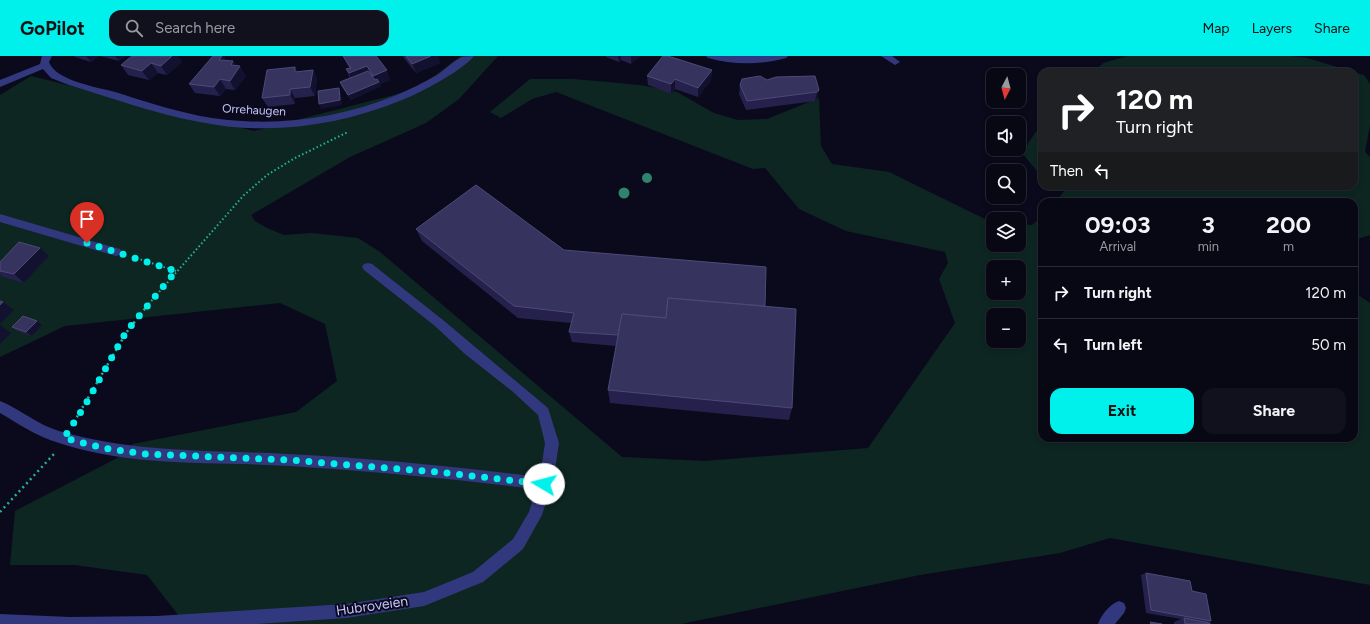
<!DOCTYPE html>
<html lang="en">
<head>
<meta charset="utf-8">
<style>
	:root { --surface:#080815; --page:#11111e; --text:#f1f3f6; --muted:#989aa0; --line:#292934; --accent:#00f0ec }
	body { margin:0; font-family:Figtree,sans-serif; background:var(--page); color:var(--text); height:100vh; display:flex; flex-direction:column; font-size:15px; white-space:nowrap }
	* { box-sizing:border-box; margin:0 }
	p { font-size:13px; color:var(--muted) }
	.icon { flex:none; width:22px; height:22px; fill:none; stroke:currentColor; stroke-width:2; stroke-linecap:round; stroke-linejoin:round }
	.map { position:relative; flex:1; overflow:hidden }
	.drawer { position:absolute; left:1038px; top:142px; width:320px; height:244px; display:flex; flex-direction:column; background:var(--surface); border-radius:12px; box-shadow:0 2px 6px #0003,0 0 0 1px var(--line) }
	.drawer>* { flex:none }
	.top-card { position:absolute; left:1038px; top:12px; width:320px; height:122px; border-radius:12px; box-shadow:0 2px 6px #0003,0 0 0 1px var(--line); background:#202124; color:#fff; overflow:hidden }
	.needle { width:26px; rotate:186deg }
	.fabs { position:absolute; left:986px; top:12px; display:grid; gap:8px }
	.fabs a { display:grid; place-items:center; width:40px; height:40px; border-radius:8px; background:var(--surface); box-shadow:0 2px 6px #0003,0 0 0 1px var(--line); font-size:20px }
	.pin { position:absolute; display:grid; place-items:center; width:34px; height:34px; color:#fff; margin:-41px -17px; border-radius:50% 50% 50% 0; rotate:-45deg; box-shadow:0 0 4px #0007 }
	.pin .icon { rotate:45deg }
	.me { position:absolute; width:44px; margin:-22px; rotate:278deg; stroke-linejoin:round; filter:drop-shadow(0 0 3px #0008) }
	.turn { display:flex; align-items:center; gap:14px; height:84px; padding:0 12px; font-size:18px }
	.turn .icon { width:52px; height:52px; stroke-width:2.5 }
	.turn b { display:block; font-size:28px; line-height:34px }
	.then { display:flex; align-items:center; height:38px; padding:0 12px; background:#0003; gap:8px; font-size:15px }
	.eta { display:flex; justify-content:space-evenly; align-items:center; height:68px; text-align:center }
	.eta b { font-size:24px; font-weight:700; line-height:28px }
	.primary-button { display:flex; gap:8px; margin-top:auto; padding:8px 12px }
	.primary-button a { flex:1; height:46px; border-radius:12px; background:var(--accent); color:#111; font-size:16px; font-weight:700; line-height:46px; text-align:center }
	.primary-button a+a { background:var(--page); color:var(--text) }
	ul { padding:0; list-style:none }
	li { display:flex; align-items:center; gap:12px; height:52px; padding:0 12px; border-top:1px solid var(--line) }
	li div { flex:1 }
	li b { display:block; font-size:15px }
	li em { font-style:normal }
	header { display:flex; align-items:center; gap:24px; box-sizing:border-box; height:56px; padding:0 20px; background:var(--accent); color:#111 }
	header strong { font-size:19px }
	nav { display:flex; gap:22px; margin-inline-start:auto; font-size:14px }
	.search { width:280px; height:36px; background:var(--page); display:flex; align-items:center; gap:10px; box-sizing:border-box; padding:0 14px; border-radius:12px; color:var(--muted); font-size:15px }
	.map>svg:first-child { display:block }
	.green { fill:#0d2622; fill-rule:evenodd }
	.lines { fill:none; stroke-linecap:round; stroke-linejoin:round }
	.path-far1 { stroke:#26b299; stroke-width:2; stroke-dasharray:1.5 2.5; stroke-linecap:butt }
	.path { stroke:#26b299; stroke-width:2.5; stroke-dasharray:2 3.5; stroke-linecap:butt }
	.minor { fill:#32387e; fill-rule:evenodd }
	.tree { fill:#2f826b }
	.wall { fill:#25214c }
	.shaded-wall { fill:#131130 }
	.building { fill:#36335f; stroke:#4d4a78 }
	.route { stroke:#00f0ec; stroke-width:7; stroke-dasharray:0 12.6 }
	.labels { text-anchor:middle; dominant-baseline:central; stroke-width:4; stroke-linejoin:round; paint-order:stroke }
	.street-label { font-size:12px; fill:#c5c5ff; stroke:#0b0a1c }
	.near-street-label { font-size:14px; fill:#c5c5ff; stroke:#0b0a1c }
</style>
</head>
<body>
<header>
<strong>GoPilot</strong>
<div class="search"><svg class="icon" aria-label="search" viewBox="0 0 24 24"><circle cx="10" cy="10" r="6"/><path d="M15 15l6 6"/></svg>Search here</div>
<nav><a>Map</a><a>Layers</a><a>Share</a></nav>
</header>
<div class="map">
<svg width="1370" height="568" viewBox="0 0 1370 568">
	<rect width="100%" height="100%" fill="#0b0a1c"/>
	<g class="green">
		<path d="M461 0H498L459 43 426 67 350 101 251 159 255 165 267 172 284 179 312 177 358 182 380 196 622 401 704 405 868 392 955 267 939 223 948 207 945 196 846 175 799 153 765 112 753 113 556 36 532 43 501 62 490 56 530 23H574L640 29 677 36 714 57 738 64 767 63 819 42 821 90 832 108 889 116 993 167V189H1019V168L1032 169 1042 160V382H1354V236L1370 247V529L1110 482 1060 497 920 519 681 568H175L179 560 147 519 75 509H10L15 455 121 400 133 388 296 356 337 325 325 268 280 247 65 270 0 301V39L31 20 254 75 417 33ZM993 211H1019V237H993ZM993 259H1019V285H993Z"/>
		<polygon points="1128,0 1291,0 1307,2 1364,19 1370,28 1370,69 1365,96 1370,101 1370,179 1354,184 1354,146 1056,146 1068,130 1354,130 1354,16 1094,16 1103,7"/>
		<polygon points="1042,70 1042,117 1037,115 1022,97 1035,77"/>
	</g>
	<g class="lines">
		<g class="path-far1">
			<polyline points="133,201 176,215"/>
			<polyline points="146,251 244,139 267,119 295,102 348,76"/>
		</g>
		<g class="path">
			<polyline points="74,366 126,277 147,250"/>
			<polyline points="0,456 54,398"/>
		</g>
		<g class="minor">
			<path d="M42 0H52L49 6C56 25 97 31 115 36 143 45 172 54 200 60 265 72 332 65 394 40 409 34 423 27 437 19 446 13 453 5 462 1 465 0 470 0 474 0 462 15 420 37 402 44 338 70 268 80 200 66 156 58 112 42 69 29L51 22 43 13 0 31V24L40 8Z"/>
			<path d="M706 0H788L786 2C761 9 733 9 708 2Z"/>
			<polygon points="881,0 892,0 900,6 895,9"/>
			<polygon points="0,158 116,192 120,193 122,196 120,199 116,200 0,166"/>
			<path d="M368 207 372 208 443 264 548 352 559 387 554 420 542 459 523 493 483 526 424 550 346 562 257 568H0V558L70 561 157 560 346 548 424 536 473 516 513 483 529 456 536 433C454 423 372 415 290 410 211 405 129 412 53 385 35 379 17 367 0 357V345C20 353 38 369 59 375 133 397 211 394 287 398 372 402 456 411 540 421L545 387 538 359 512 335 465 298 435 270 364 214 362 211 364 208Z"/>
			<path d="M1119 545 1124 547 1126 552 1124 557 1115 568H1098C1101 559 1110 548 1119 545Z"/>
		</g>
	</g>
	<g class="tree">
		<circle cx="647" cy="122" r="5"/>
		<circle cx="624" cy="137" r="5.5"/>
	</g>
	<g class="wall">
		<polygon points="74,0 98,0 91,6 75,1"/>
		<polygon points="100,0 126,0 119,5"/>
		<polygon points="213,0 224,0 226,5 233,5 236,10 246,20 235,34 226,33 220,40 195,37 189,28"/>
		<polygon points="343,0 376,0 390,24 380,28 381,30 351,44 342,31 340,26 350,22 346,13 349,12"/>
		<polygon points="403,0 438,0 440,7 416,17 404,2"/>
		<polygon points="606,0 640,0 631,8 621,4 619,6 606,1"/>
		<polygon points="182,6 167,19 158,17 149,24 128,19 121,9"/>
		<polygon points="295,11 298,16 313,14 317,23 315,40 295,42 295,48 268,51 262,42"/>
		<polygon points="712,14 711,24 698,41 675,33 671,38 648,29 647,20"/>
		<polygon points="740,29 819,34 817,43 815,45 746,54 739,38"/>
		<polygon points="416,173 564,194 765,250 792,352 789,364 610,347 608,334 616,290 572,286 569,276 571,267 518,262 422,185"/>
		<polygon points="49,200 24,227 3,221 0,218 0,206"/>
		<polygon points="42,269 32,280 17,275 12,271"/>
		<polygon points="1146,517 1192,535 1211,565 1208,566 1210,568 1174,568 1174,566 1181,563 1146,557 1141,519"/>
	</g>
	<g class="shaded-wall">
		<polygon points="86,0 98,0 91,6"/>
		<polygon points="115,0 126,0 119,5"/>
		<polygon points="170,0 178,0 182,6 167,19 161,10"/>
		<polygon points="222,0 224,0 228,8 219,4"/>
		<polygon points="431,0 438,0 440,7 416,17 412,8"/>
		<polygon points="618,0 621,0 621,4 619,6"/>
		<polygon points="631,0 640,0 631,8"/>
		<polygon points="233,5 238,14 240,10 246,20 235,34 230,25 231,9"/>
		<polygon points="151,7 158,17 149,24 142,15"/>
		<polygon points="367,10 371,19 353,26 349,17"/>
		<polygon points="295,11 300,20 295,16"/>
		<polygon points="313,14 317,23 315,40 310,31"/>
		<polygon points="387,14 390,24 380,28 381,30 351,44 348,39 376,27 373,20"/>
		<polygon points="712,14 711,24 698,41 698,32"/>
		<polygon points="220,23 226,33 220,40 214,31"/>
		<polygon points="675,23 675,33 671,38 671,28"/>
		<polygon points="339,32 341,37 342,49 321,53 319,48"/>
		<polygon points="290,33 295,42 295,48 290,39"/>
		<polygon points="819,34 817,43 815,45 817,36"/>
		<polygon points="40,192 49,200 24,227 14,218"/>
		<polygon points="3,246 14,254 0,268 0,249"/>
		<polygon points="37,265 42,269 32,280 26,276"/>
		<polygon points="0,269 11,277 0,288"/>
	</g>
	<g class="building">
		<polygon points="132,0 172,0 161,10 151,7 142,15 121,9"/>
		<polygon points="213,0 222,0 219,4 233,5 231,9 240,10 230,25 220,23 214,31 189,28"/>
		<polygon points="343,0 376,0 387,14 373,20 367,10 349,17 346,13 351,12"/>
		<polygon points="406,0 431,0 412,8"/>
		<polygon points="663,0 668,0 712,14 698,32 675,23 671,28 647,20"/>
		<polygon points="295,11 295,16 313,14 310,31 290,33 290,39 262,42 267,14"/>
		<polygon points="368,15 375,24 377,23 379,26 348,39 340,26"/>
		<polygon points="760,20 767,24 776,21 815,20 819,34 817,36 747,45 740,29 742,23"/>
		<polygon points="339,32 340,44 319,48 318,35"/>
		<polygon points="476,129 564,194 766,211 765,250 668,242 666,262 622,258 618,279 569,276 574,257 514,250 416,173"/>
		<polygon points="19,186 40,192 14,218 0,215 0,206"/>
		<polygon points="668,242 796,253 792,352 608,334 622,258 666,262"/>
		<polygon points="0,245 3,246 0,249"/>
		<polygon points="23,260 37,265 26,276 12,271"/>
		<polygon points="1146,517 1190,525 1192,535 1206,538 1211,565 1151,554"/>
		<polygon points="1184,562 1210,567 1210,568 1185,568"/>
		<polygon points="1150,566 1162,568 1151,568"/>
	</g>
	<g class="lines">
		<polyline class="route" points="87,187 176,215 126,276 84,351 64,382 103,392 145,398 289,404 437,416 544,428"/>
	</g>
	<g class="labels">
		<g class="street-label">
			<text transform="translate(254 54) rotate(3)">Orrehaugen</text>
		</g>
		<g class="near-street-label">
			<text transform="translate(372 550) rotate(-8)">Hubroveien</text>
		</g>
	</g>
</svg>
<div class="fabs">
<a><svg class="needle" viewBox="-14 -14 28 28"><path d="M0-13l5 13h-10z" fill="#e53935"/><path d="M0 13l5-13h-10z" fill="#989aa0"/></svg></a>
<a><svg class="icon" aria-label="sound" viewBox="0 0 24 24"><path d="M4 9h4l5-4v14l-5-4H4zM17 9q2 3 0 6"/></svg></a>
<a><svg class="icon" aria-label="search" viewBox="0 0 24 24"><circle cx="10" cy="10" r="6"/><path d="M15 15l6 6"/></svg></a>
<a><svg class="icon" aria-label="layers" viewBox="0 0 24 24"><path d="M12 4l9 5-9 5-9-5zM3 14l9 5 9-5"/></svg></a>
<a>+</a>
<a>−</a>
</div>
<div class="pin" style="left:87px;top:187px;background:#d93025"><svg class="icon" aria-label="arrive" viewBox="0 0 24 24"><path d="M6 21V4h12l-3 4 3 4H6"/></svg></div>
<svg class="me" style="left:544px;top:428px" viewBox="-20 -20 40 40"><circle r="19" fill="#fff"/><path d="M0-13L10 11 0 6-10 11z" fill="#00f0ec"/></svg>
<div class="top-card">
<div class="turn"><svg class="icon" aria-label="right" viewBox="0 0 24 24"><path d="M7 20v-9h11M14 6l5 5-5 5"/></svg><div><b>120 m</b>Turn right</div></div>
<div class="then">Then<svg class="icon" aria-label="left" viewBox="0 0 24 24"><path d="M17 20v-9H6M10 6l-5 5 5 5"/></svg></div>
</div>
<section class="drawer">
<div class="eta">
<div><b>09:03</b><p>Arrival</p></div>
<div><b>3</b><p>min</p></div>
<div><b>200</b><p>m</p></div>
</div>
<ul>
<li><svg class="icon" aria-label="right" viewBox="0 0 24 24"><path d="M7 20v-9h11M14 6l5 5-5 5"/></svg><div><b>Turn right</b></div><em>120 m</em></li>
<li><svg class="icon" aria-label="left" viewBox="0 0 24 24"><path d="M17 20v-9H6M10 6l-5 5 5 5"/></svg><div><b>Turn left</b></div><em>50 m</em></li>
</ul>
<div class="primary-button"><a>Exit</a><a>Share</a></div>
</section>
</div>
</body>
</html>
